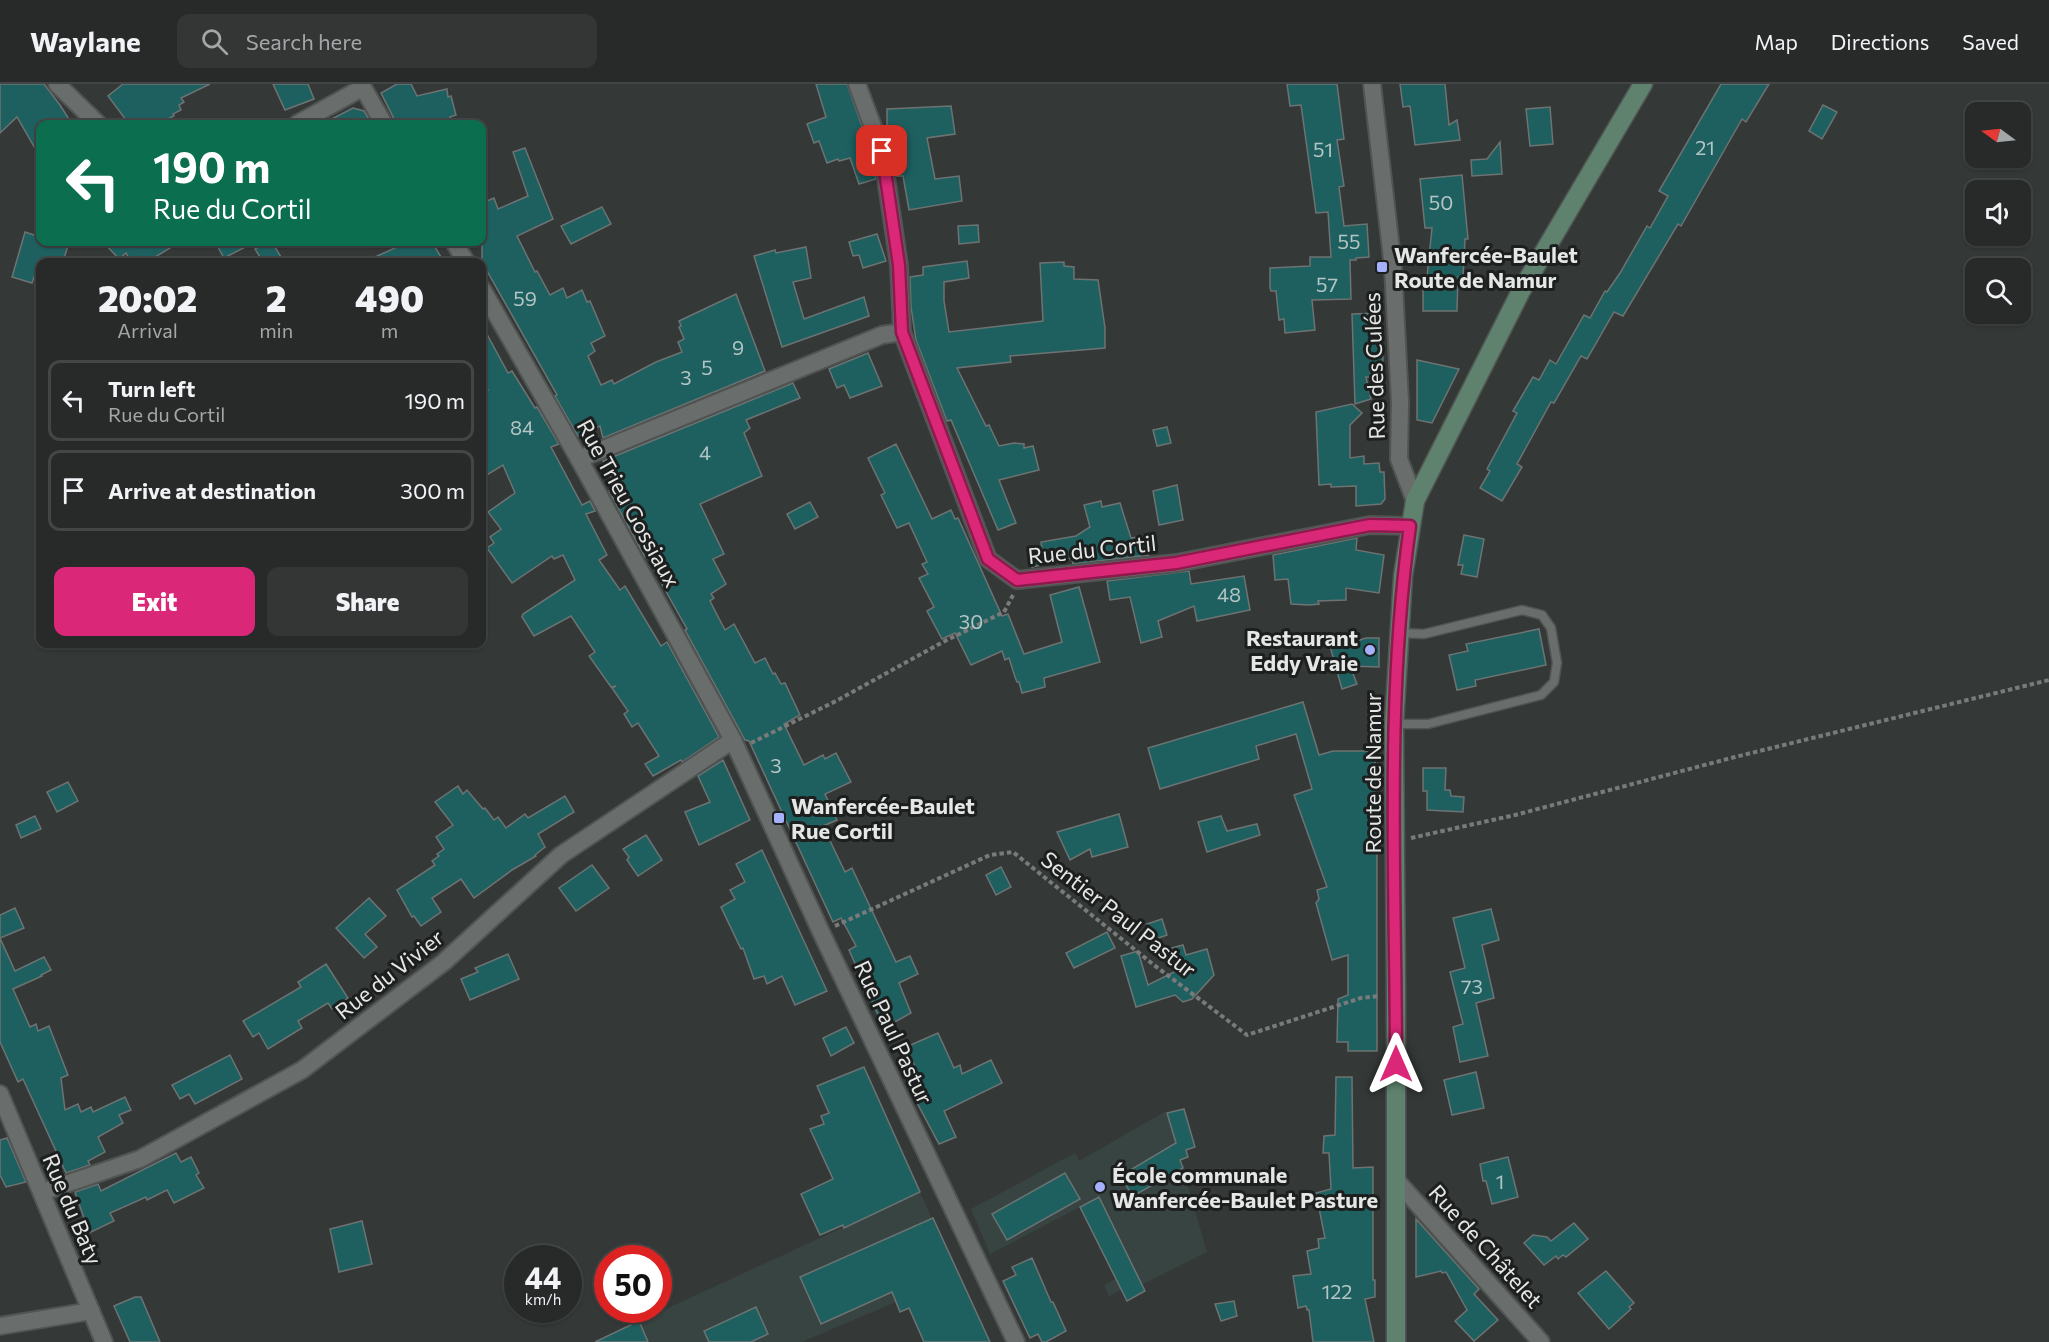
<!DOCTYPE html>
<html lang="en">
<head>
<meta charset="utf-8">
<style>
	:root { --surface:#272a29; --page:#333635; --text:#f1f3f6; --muted:#a4a7a8; --line:#434646; --accent:#db2777 }
	body { margin:0; font-family:Commissioner,sans-serif; background:var(--page); color:var(--text); height:100vh; display:flex; flex-direction:column; font-size:22px; white-space:nowrap }
	* { box-sizing:border-box; margin:0 }
	p { font-size:20px; color:var(--muted) }
	.icon { flex:none; width:33px; height:33px; fill:none; stroke:currentColor; stroke-width:2; stroke-linecap:round; stroke-linejoin:round }
	.map { position:relative; flex:1; overflow:hidden }
	.drawer { position:absolute; left:36px; top:174px; width:450px; height:390px; display:flex; flex-direction:column; background:var(--surface); border-radius:12px; box-shadow:0 2px 4px #0004,0 0 0 2px var(--line) }
	.drawer>* { flex:none }
	.hud { position:absolute; left:36px; top:36px; width:450px; height:126px; border-radius:12px; box-shadow:0 2px 4px #0004,0 0 0 2px var(--line); background:#0b6e4f; color:#fff; overflow:hidden }
	.needle { width:39px; rotate:285deg }
	.controls { position:absolute; left:1965px; top:18px; display:grid; gap:12px }
	.controls a { display:grid; place-items:center; width:66px; height:66px; border-radius:12px; background:var(--surface); box-shadow:0 2px 4px #0004,0 0 0 2px var(--line); font-size:30px }
	.speed { position:absolute; left:504px; top:1161px; display:flex; gap:12px; font-size:30px; font-weight:700; text-align:center }
	.speed>* { display:grid; place-content:center; width:78px; height:78px; border-radius:50%; background:var(--surface); box-shadow:0 2px 4px #0004,0 0 0 2px var(--line); line-height:1 }
	.speed small { font-size:15px; font-weight:400 }
	.speed .limit { border:9px solid #d22; background:#fff; color:#111 }
	.pin { position:absolute; display:grid; place-items:center; width:51px; height:51px; color:#fff; margin:-26px; border-radius:12px; box-shadow:0 3px 9px #0006 }
	.me { position:absolute; width:66px; margin:-33px; rotate:0deg; stroke-linejoin:round; filter:drop-shadow(0 0 4px #0008) }
	.turn { display:flex; align-items:center; gap:21px; height:126px; padding:0 18px; font-size:27px }
	.turn .icon { width:78px; height:78px; stroke-width:2.5 }
	.turn b { display:block; font-size:42px; line-height:51px }
	.eta { display:flex; justify-content:space-evenly; align-items:center; height:102px; text-align:center }
	.eta b { font-size:36px; font-weight:800; line-height:42px }
	.cta { display:flex; gap:12px; margin-top:auto; padding:12px 18px }
	.cta a { flex:1; height:69px; border-radius:12px; background:var(--accent); color:#fff; font-size:24px; font-weight:800; line-height:69px; text-align:center }
	.cta a+a { background:var(--page); color:var(--text) }
	ul { padding:0; list-style:none }
	li { display:flex; align-items:center; gap:18px; height:81px; margin:0 12px 9px; padding:0 6px; border:3px solid var(--line); border-radius:12px }
	li div { flex:1 }
	li b { display:block; font-size:22px }
	li em { font-style:normal }
	header { display:flex; align-items:center; gap:36px; box-sizing:border-box; height:84px; padding:0 30px; background:var(--surface); border-bottom:2px solid var(--line) }
	header strong { font-size:28px }
	nav { display:flex; gap:33px; margin-inline-start:auto; font-size:21px }
	.search { width:420px; height:54px; background:var(--page); display:flex; align-items:center; gap:15px; box-sizing:border-box; padding:0 21px; border-radius:12px; color:var(--muted); font-size:22px }
	.map>svg:first-child { display:block }
	.built { fill:#384441 }
	.building { fill:#1e6060; stroke:#6d7372; stroke-width:1.5 }
	.lines { fill:none; stroke-linecap:round; stroke-linejoin:round }
	.lane-casing { stroke:#505452; stroke-width:11 }
	.street-casing { stroke:#505452; stroke-width:20 }
	.secondary-casing { stroke:#505452; stroke-width:21 }
	.path { stroke:#787b7a; stroke-width:4; stroke-dasharray:4.5 3; stroke-linecap:butt }
	.lane { stroke:#696e6c; stroke-width:8 }
	.street { stroke:#696e6c; stroke-width:16 }
	.secondary { stroke:#5f826e; stroke-width:18 }
	.route-casing { stroke:#8e194d; stroke-width:15 }
	.route { stroke:#db2777; stroke-width:10 }
	.poi-dot { fill:#a6b1fc; stroke:#1d1f1e; stroke-width:2 }
	.labels { text-anchor:middle; dominant-baseline:central; stroke-width:6; stroke-linejoin:round; paint-order:stroke }
	.number-label { font-size:20px; fill:#b3c5c4 }
	.poi-label { font-size:22px; font-weight:bold; fill:#e5e7e6; stroke:#1d1f1e; text-anchor:start }
	.street-label { font-size:22px; fill:#e5e7e6; stroke:#1d1f1e }
</style>
</head>
<body>
<header>
<strong>Waylane</strong>
<div class="search"><svg class="icon" aria-label="search" viewBox="0 0 24 24"><circle cx="10" cy="10" r="6"/><path d="M15 15l6 6"/></svg>Search here</div>
<nav><a>Map</a><a>Directions</a><a>Saved</a></nav>
</header>
<div class="map">
<svg width="2049" height="1258" viewBox="0 0 2049 1258">
	<rect width="100%" height="100%" fill="#343837"/>
	<g class="built">
		<polygon points="1166,1027 1207,1168 1123,1210 1121,1206 1109,1212 1104,1201 1115,1195 1080,1123 990,1170 971,1125 1075,1069 1079,1077"/>
		<polygon points="920,1108 953,1181 896,1218 802,1258 594,1258"/>
	</g>
	<g class="building">
		<polygon points="0,0 44,0 60,21 72,40 40,40 40,73 17,33 0,49"/>
		<polygon points="123,0 210,0 181,14 184,18 179,21 181,26 173,30 174,32 157,40 129,40 108,12"/>
		<polygon points="273,0 308,0 314,15 285,26"/>
		<polygon points="397,0 411,0 417,12 447,5 448,13 451,12 456,31 450,33 452,40 426,40 425,38 416,40 397,40 396,38 394,40 394,35 381,9"/>
		<polygon points="816,0 847,0 872,70 876,95 859,100 850,74 839,77 838,75 827,79 819,57 814,59 807,40 826,33"/>
		<polygon points="1287,0 1337,0 1344,55 1337,56 1344,102 1339,103 1344,142 1367,140 1369,173 1356,174 1356,176 1350,176 1351,215 1312,216 1315,246 1285,249 1284,235 1279,236 1276,207 1271,207 1270,204 1270,184 1310,182 1310,173 1331,173 1328,128 1316,129 1301,21 1290,22"/>
		<polygon points="1400,0 1445,0 1449,41 1457,36 1460,56 1415,61 1410,22 1403,23"/>
		<polygon points="1721,0 1769,0 1746,38 1742,35 1681,142 1678,140 1623,232 1614,228 1587,275 1581,272 1554,319 1551,318 1517,380 1522,383 1502,417 1480,404 1490,387 1487,385 1517,329 1513,327 1533,293 1539,296 1550,276 1556,280 1584,231 1590,234 1605,207 1607,208 1620,189 1647,142 1650,144 1668,112 1659,107"/>
		<polygon points="1823,21 1837,28 1822,55 1809,47"/>
		<polygon points="951,22 955,50 927,54 935,95 959,92 962,117 909,126 903,92 896,92 892,65 887,51 887,25"/>
		<polygon points="1550,23 1553,60 1530,62 1526,25"/>
		<polygon points="353,24 364,27 372,40 322,40"/>
		<polygon points="1500,58 1502,90 1472,92 1471,76 1487,75"/>
		<polygon points="525,64 553,135 517,152 535,188 537,187 550,211 563,204 567,214 582,206 587,218 590,217 605,252 591,259 595,267 588,272 601,301 612,296 614,300 656,278 682,268 678,258 684,255 679,243 681,242 679,237 736,210 765,287 603,354 600,342 578,352 555,312 557,311 482,178 482,119 494,114 498,125 528,112 513,68"/>
		<polygon points="1462,91 1468,155 1465,155 1463,193 1458,193 1457,227 1423,227 1423,203 1426,203 1432,144 1425,144 1420,95"/>
		<polygon points="602,123 611,140 571,160 561,142"/>
		<polygon points="978,141 979,158 959,160 958,142"/>
		<polygon points="25,148 40,153 40,158 69,158 63,178 40,178 40,188 36,187 32,199 12,193"/>
		<polygon points="877,150 886,177 863,184 859,171 853,172 849,158"/>
		<polygon points="103,158 180,158 147,178 131,178 126,169 119,175"/>
		<polygon points="215,158 255,158 224,174"/>
		<polygon points="268,158 272,158 284,178 263,178 255,165"/>
		<polygon points="408,158 432,158 444,178 364,178"/>
		<polygon points="806,163 811,194 793,198 804,235 864,213 869,232 782,263 754,172 775,166 776,169"/>
		<polygon points="967,177 969,194 944,198 944,217 949,248 1043,237 1040,179 1064,178 1064,182 1074,183 1074,195 1098,196 1105,244 1105,264 1010,272 1011,278 957,284 986,342 989,341 999,362 1014,359 1024,360 1024,364 1033,362 1039,386 999,396 1016,439 998,446 951,336 947,337 916,256 911,223 910,193 923,191 923,183"/>
		<polygon points="1379,229 1379,243 1382,243 1383,281 1370,282 1371,293 1366,293 1371,315 1355,320 1352,230"/>
		<polygon points="482,241 508,289 512,287 535,324 537,323 559,360 551,363 582,421 590,417 595,427 586,430 607,471 599,476 620,506 625,502 661,562 667,558 719,653 682,678 681,676 653,692 645,680 659,672 638,639 632,643 624,630 628,627 612,604 616,602 611,603 589,572 595,568 571,532 534,552 522,533 523,530 575,496 563,471 554,475 552,472 512,499 487,464 494,459 490,453 501,445 488,428 515,409 503,381 482,394 482,310 488,306 482,295"/>
		<polygon points="868,269 882,302 850,314 844,301 837,304 829,285"/>
		<polygon points="1417,276 1459,285 1432,339 1417,336"/>
		<polygon points="793,299 800,314 746,336 750,344 744,349 762,392 700,420 724,470 713,475 726,500 711,510 714,514 710,517 725,546 734,540 755,579 765,574 773,590 775,589 781,600 785,599 800,631 784,640 804,681 823,671 825,675 836,669 851,698 825,710 837,736 823,742 845,788 852,784 896,878 910,872 918,890 899,899 911,929 884,944 849,866 856,862 841,834 833,838 749,657 745,656 685,546 687,545 659,495 647,473 645,473 609,407 616,403 603,377"/>
		<polygon points="1352,320 1362,329 1350,341 1350,374 1364,372 1364,380 1379,379 1380,388 1384,388 1385,415 1381,420 1356,422 1356,402 1331,403 1331,400 1319,401 1316,328"/>
		<polygon points="1167,343 1171,359 1157,362 1153,346"/>
		<polygon points="896,360 932,435 951,426 955,435 958,434 1002,532 1008,530 1024,570 1062,558 1050,511 1079,503 1100,578 1044,594 1045,603 1022,609 1019,598 1017,598 1015,593 1009,574 1005,576 1002,567 971,581 955,549 942,555 927,527 934,523 919,494 928,490 922,480 927,478 909,439 897,444 881,411 885,409 868,374"/>
		<polygon points="1177,401 1183,436 1159,441 1153,407"/>
		<polygon points="1101,417 1102,423 1120,419 1131,454 1145,452 1149,471 1073,480 1072,474 1032,483 1030,467 1042,465 1041,458 1076,452 1090,443 1084,421"/>
		<polygon points="810,418 818,433 795,445 787,430"/>
		<polygon points="1464,451 1484,455 1477,493 1461,490 1463,481 1458,481"/>
		<polygon points="1357,454 1356,466 1384,471 1379,509 1346,504 1346,516 1318,517 1319,520 1309,521 1291,520 1288,495 1275,496 1273,471"/>
		<polygon points="1189,487 1191,500 1244,492 1250,526 1197,537 1194,522 1158,537 1162,553 1141,559 1130,513 1110,516 1107,497"/>
		<polygon points="1539,545 1546,581 1475,596 1476,602 1457,606 1449,571 1468,567 1466,560"/>
		<polygon points="1339,552 1343,561 1366,554 1379,554 1379,583 1350,582 1357,600 1342,605 1328,555"/>
		<polygon points="1303,618 1319,671 1333,667 1375,667 1375,722 1377,722 1377,967 1348,967 1348,958 1337,958 1338,915 1348,911 1348,871 1332,876 1316,819 1319,815 1317,806 1327,803 1294,711 1312,705 1296,650 1256,662 1259,675 1160,705 1148,664"/>
		<polygon points="723,676 750,736 699,761 685,728 710,718 698,692"/>
		<polygon points="1423,684 1446,684 1445,706 1450,706 1451,712 1464,713 1463,728 1427,726 1427,707 1423,707"/>
		<polygon points="68,698 78,717 57,728 47,708"/>
		<polygon points="458,702 463,710 467,706 483,725 485,724 494,736 498,733 506,744 525,730 528,734 565,712 574,728 538,750 545,763 535,771 536,772 512,786 474,814 461,795 432,814 441,828 421,842 414,832 412,833 397,806 435,781 432,777 439,772 437,770 444,765 436,753 453,741 435,718"/>
		<polygon points="1119,730 1128,763 1092,773 1090,765 1070,776 1057,748"/>
		<polygon points="35,732 41,745 21,754 16,741"/>
		<polygon points="1221,732 1227,747 1257,740 1260,751 1207,768 1198,738"/>
		<polygon points="646,751 662,776 638,792 627,776 629,773 623,765"/>
		<polygon points="762,766 827,907 795,921 782,892 767,900 764,892 754,895 743,864 741,865 721,823 735,815 730,806 745,798 736,780"/>
		<polygon points="592,781 609,804 576,827 559,804"/>
		<polygon points="1001,783 1011,803 996,811 986,791"/>
		<polygon points="369,814 386,832 365,850 377,863 364,874 336,844"/>
		<polygon points="15,824 24,844 0,854 15,887 44,873 51,886 41,891 42,892 13,905 30,943 36,940 38,947 49,942 68,991 61,994 65,1026 78,1020 81,1028 91,1023 93,1028 125,1013 131,1026 119,1031 123,1039 98,1053 105,1068 88,1077 90,1081 66,1089 23,995 18,998 0,958 0,831"/>
		<polygon points="1491,825 1499,856 1482,861 1494,914 1476,919 1488,972 1460,978 1453,943 1463,940 1450,888 1465,884 1453,834"/>
		<polygon points="1162,835 1167,851 1153,856 1147,840"/>
		<polygon points="1107,848 1115,864 1074,884 1066,869"/>
		<polygon points="1183,861 1186,871 1207,865 1214,891 1192,915 1183,918 1175,911 1136,923 1121,872 1138,867 1148,901 1174,888 1168,865"/>
		<polygon points="508,870 519,895 470,916 461,895 478,888 475,884"/>
		<polygon points="326,880 348,914 332,925 328,919 298,937 302,944 268,965 259,949 253,953 243,937 301,903 298,898"/>
		<polygon points="846,943 854,959 831,972 823,954"/>
		<polygon points="938,949 954,984 960,981 962,990 991,976 1002,999 944,1027 956,1053 939,1060 914,1013 916,1012 912,1002 922,998 906,963"/>
		<polygon points="230,971 242,995 195,1020 189,1010 180,1015 172,1001"/>
		<polygon points="864,983 920,1108 844,1144 843,1141 820,1151 801,1110 833,1095 810,1045 824,1040 821,1032 829,1029 817,1002"/>
		<polygon points="1476,988 1484,1024 1452,1031 1444,996"/>
		<polygon points="1336,993 1352,993 1353,1084 1373,1083 1373,1196 1375,1196 1375,1213 1365,1215 1374,1258 1313,1258 1309,1226 1307,1226 1306,1222 1298,1224 1293,1192 1311,1190 1307,1167 1319,1164 1318,1155 1325,1154 1316,1109 1331,1105 1329,1069 1323,1069 1324,1052 1335,1051"/>
		<polygon points="1184,1025 1195,1063 1186,1066 1188,1073 1180,1076 1183,1084 1133,1112 1125,1100 1136,1093 1132,1085 1176,1059 1167,1029"/>
		<polygon points="7,1054 26,1098 6,1103 0,1091 0,1056"/>
		<polygon points="176,1069 181,1078 191,1073 199,1089 196,1091 204,1104 174,1119 167,1106 147,1116 146,1113 110,1129 114,1137 89,1149 75,1108 98,1100 101,1107"/>
		<polygon points="1508,1073 1518,1113 1492,1120 1486,1097 1483,1097 1480,1080"/>
		<polygon points="1065,1089 1080,1115 1007,1156 992,1130"/>
		<polygon points="1099,1113 1145,1207 1127,1217 1080,1123"/>
		<polygon points="933,1134 990,1258 924,1258 909,1224 900,1228 892,1208 821,1240 800,1193"/>
		<polygon points="1416,1135 1479,1205 1474,1210 1498,1236 1474,1257 1455,1237 1467,1226 1446,1188 1442,1189 1441,1187 1416,1193"/>
		<polygon points="362,1137 372,1180 339,1188 330,1145"/>
		<polygon points="1574,1139 1588,1155 1566,1173 1563,1171 1558,1175 1556,1172 1544,1181 1524,1159 1533,1151 1547,1153 1551,1157"/>
		<polygon points="1032,1174 1051,1218 1053,1218 1066,1247 1046,1258 1042,1258 1038,1250 1030,1254 1003,1197 1016,1191 1012,1183"/>
		<polygon points="1606,1187 1634,1219 1629,1223 1631,1225 1609,1245 1578,1209"/>
		<polygon points="135,1213 141,1213 160,1258 130,1258 114,1222"/>
		<polygon points="1234,1217 1237,1232 1221,1237 1215,1220"/>
		<polygon points="756,1223 768,1250 751,1258 709,1258 704,1247"/>
		<polygon points="639,1237 648,1258 595,1258"/>
	</g>
	<g class="lines">
		<defs>
			<polyline id="lane" points="1394,640 1428,640 1541,611 1554,598 1557,579 1551,544 1542,531 1522,526 1424,550 1399,549"/>
			<g id="street">
				<polyline points="57,0 98,40"/>
				<polyline points="361,0 384,40"/>
				<polyline points="857,0 882,67 899,181 902,248"/>
				<polyline points="1372,0 1393,183 1400,318 1399,375 1415,417"/>
				<polyline points="297,40 362,4"/>
				<polyline points="454,158 466,178"/>
				<polyline points="482,205 579,375 733,656 821,848 1016,1258"/>
				<polyline points="579,375 882,251 902,248 988,475 1017,496 1177,479 1370,441 1410,442"/>
				<polyline points="0,1010 104,1258"/>
				<polyline points="1396,1096 1541,1258"/>
				<polyline points="42,1108 140,1075 302,986 444,878 561,771 733,656"/>
				<polyline points="0,1242 91,1227"/>
			</g>
			<polyline id="secondary" points="1396,1258 1396,910 1394,640 1403,492 1415,417 1521,207 1643,0"/>
		</defs>
		<use href="#lane" class="lane-casing"/>
		<use href="#street" class="street-casing"/>
		<use href="#secondary" class="secondary-casing"/>
		<g class="path">
			<polyline points="751,659 836,617 941,559 1004,528 1013,511"/>
			<polyline points="1411,754 1515,731 1735,673 2049,596"/>
			<polyline points="835,842 990,771 1013,768 1154,881 1247,951 1361,914 1380,912"/>
		</g>
		<use href="#lane" class="lane"/>
		<use href="#street" class="street"/>
		<use href="#secondary" class="secondary"/>
	</g>
	<g class="lines">
		<defs>
			<path id="route" d="M882 67 899 181 902 248 988 475 1017 496 1176 479 1370 441 1410 442C1385 618 1396 802 1396 980"/>
		</defs>
		<use href="#route" class="route-casing"/>
		<use href="#route" class="route"/>
	</g>
	<g class="poi-dot">
		<rect x="1376" y="177" width="12" height="12" rx="3"/>
		<circle cx="1370" cy="566" r="6"/>
		<rect x="773" y="728" width="12" height="12" rx="3"/>
		<circle cx="1100" cy="1103" r="6"/>
	</g>
	<g class="labels">
		<g class="number-label">
			<text x="1705" y="63">21</text>
			<text x="1323" y="65">51</text>
			<text x="1441" y="118">50</text>
			<text x="1349" y="157">55</text>
			<text x="1327" y="200">57</text>
			<text x="525" y="214">59</text>
			<text x="738" y="263">9</text>
			<text x="707" y="283">5</text>
			<text x="686" y="293">3</text>
			<text x="522" y="343">84</text>
			<text x="705" y="368">4</text>
			<text x="1229" y="510">48</text>
			<text x="971" y="537">30</text>
			<text x="776" y="681">3</text>
			<text x="1472" y="902">73</text>
			<text x="1500" y="1097">1</text>
			<text x="1337" y="1207">122</text>
		</g>
		<g class="poi-label">
			<text x="1394" y="170">Wanfercée-Baulet<tspan x="1394" dy="25">Route de Namur</tspan></text>
			<text x="1358" y="553" text-anchor="end">Restaurant<tspan x="1358" dy="25">Eddy Vraie</tspan></text>
			<text x="791" y="721">Wanfercée-Baulet<tspan x="791" dy="25">Rue Cortil</tspan></text>
			<text x="1112" y="1090">École communale<tspan x="1112" dy="25">Wanfercée-Baulet Pasture</tspan></text>
		</g>
		<g class="street-label">
			<text transform="translate(1374 282) rotate(-92)">Rue des Culées</text>
			<text transform="translate(629 419) rotate(61)">Rue Trieu Gossiaux</text>
			<text transform="translate(1092 465) rotate(-6)">Rue du Cortil</text>
			<text transform="translate(1372 689) rotate(-90)">Route de Namur</text>
			<text transform="translate(1119 830) rotate(38)">Sentier Paul Pastur</text>
			<text transform="translate(389 890) rotate(-38)">Rue du Vivier</text>
			<text transform="translate(894 948) rotate(65)">Rue Paul Pastur</text>
			<text transform="translate(73 1125) rotate(67)">Rue du Baty</text>
			<text transform="translate(1486 1162) rotate(48)">Rue de Châtelet</text>
		</g>
	</g>
</svg>
<div class="controls">
<a><svg class="needle" viewBox="-14 -14 28 28"><path d="M0-13l5 13h-10z" fill="#e53935"/><path d="M0 13l5-13h-10z" fill="#a4a7a8"/></svg></a>
<a><svg class="icon" aria-label="sound" viewBox="0 0 24 24"><path d="M4 9h4l5-4v14l-5-4H4zM17 9q2 3 0 6"/></svg></a>
<a><svg class="icon" aria-label="search" viewBox="0 0 24 24"><circle cx="10" cy="10" r="6"/><path d="M15 15l6 6"/></svg></a>
</div>
<div class="speed"><div>44<small>km/h</small></div><div class="limit">50</div></div>
<div class="pin" style="left:882px;top:67px;background:#d93025"><svg class="icon" aria-label="arrive" viewBox="0 0 24 24"><path d="M6 21V4h12l-3 4 3 4H6"/></svg></div>
<svg class="me" style="left:1396px;top:980px" viewBox="-20 -20 40 40"><path d="M0-17L14 15 0 8-14 15z" fill="#db2777" stroke="#fff" stroke-width="4"/></svg>
<div class="hud">
<div class="turn"><svg class="icon" aria-label="left" viewBox="0 0 24 24"><path d="M17 20v-9H6M10 6l-5 5 5 5"/></svg><div><b>190 m</b>Rue du Cortil</div></div>
</div>
<section class="drawer">
<div class="eta">
<div><b>20:02</b><p>Arrival</p></div>
<div><b>2</b><p>min</p></div>
<div><b>490</b><p>m</p></div>
</div>
<ul>
<li><svg class="icon" aria-label="left" viewBox="0 0 24 24"><path d="M17 20v-9H6M10 6l-5 5 5 5"/></svg><div><b>Turn left</b><p>Rue du Cortil</p></div><em>190 m</em></li>
<li><svg class="icon" aria-label="arrive" viewBox="0 0 24 24"><path d="M6 21V4h12l-3 4 3 4H6"/></svg><div><b>Arrive at destination</b></div><em>300 m</em></li>
</ul>
<div class="cta"><a>Exit</a><a>Share</a></div>
</section>
</div>
</body>
</html>
